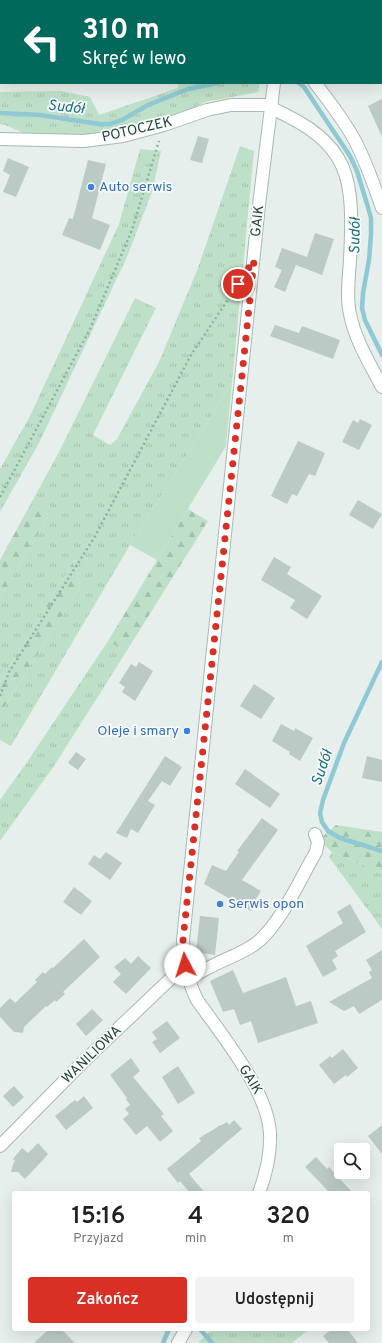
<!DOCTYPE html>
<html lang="pl">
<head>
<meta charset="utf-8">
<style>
	:root { --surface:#fff; --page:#f2f2f2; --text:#202124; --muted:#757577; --accent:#d93025 }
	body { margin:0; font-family:Overpass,sans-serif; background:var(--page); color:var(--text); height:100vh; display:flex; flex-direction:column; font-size:15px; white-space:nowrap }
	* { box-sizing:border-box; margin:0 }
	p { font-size:13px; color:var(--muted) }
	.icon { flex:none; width:22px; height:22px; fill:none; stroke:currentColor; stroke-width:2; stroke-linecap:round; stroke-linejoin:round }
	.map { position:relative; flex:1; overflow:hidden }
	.side { position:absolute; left:12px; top:1191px; width:358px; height:140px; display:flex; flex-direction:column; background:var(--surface); border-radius:4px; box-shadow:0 4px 16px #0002 }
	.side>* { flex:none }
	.hud { position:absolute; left:0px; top:0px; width:382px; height:84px; box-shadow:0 4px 16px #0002; background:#00695c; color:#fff; overflow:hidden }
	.fabs { position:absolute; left:334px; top:1143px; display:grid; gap:8px }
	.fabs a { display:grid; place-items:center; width:36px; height:36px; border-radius:4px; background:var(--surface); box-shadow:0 4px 16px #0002; font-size:20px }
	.pin { position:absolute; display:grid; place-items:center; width:34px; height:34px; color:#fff; margin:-17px; border:2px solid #fff; border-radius:50%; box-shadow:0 1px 4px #0007 }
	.me { position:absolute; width:44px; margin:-22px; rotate:355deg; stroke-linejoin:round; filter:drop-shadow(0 0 3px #0008) }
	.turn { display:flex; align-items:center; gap:14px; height:84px; padding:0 16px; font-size:18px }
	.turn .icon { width:52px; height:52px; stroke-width:2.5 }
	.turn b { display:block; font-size:28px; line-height:34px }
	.eta { display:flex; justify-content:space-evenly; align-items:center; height:68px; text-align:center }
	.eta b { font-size:24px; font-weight:600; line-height:28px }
	.action { display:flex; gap:8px; margin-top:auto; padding:8px 16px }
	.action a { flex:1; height:46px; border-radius:4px; background:var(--accent); color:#fff; font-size:16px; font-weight:600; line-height:46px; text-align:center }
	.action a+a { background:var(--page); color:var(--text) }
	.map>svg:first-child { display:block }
	.grass { fill:url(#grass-tufts) }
	.forest { fill:url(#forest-firs) }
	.garden { fill:#bfe0c8 }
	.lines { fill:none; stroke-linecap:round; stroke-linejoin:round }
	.stream { stroke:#8ec9d4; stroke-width:4.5 }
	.building { fill:#bbcac4 }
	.street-casing { stroke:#a8b8b2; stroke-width:14 }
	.secondary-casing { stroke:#a4bbb3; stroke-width:14 }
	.path { stroke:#86b3a5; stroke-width:2.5; stroke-dasharray:2 3; stroke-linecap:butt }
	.street { stroke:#fff; stroke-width:12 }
	.secondary { stroke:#fff; stroke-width:12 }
	.route { stroke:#d93025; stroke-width:7; stroke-dasharray:0 12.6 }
	.shop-dot { fill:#3f7fe0; stroke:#f7fbf9; stroke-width:1.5 }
	.labels { text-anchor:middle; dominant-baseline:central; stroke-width:3.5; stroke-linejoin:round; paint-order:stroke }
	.street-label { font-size:14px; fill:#24423a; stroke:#f7fbf9 }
	.shop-label { font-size:14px; fill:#366cbe; stroke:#f7fbf9; text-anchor:start }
	.water-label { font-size:15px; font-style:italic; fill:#1c6f80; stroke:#f7fbf9 }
</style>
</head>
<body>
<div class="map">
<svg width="382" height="1343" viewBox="0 0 382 1343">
	<defs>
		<pattern id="grass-tufts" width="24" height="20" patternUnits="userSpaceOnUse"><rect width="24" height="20" fill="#bfe0c8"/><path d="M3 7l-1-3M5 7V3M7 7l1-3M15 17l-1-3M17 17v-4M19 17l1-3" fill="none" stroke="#a4c1ad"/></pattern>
		<pattern id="forest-firs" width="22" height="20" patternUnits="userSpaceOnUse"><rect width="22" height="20" fill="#bfe0c8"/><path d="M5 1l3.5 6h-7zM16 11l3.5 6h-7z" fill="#a4c1ad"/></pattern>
	</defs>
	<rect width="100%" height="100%" fill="#e6efeb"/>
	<g class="grass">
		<polygon points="0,0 159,0 1,1 0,33"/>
		<polygon points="178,83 260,83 258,92 205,102 186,112 96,134 26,134 5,125 0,124 0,92 61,91 90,97 99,115 178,88"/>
		<polygon points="240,146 254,151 232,383 130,545 11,746 0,740 0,714 80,587 75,559 0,682 0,599 49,515 30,505 59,452 135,298 156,308 93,435 110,445 117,439 159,362 198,268"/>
		<polygon points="140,149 161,151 152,192 127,257 39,443 0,512 0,469 30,416 119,224"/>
		<polygon points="108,641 126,652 54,766 0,841 0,800 27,762"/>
		<polygon points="332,852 382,873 382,929 329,857"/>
		<polygon points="209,1329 309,1329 292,1343 198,1343 210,1331"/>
	</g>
	<g class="forest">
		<polygon points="30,505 49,515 0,599 0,560"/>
		<polygon points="188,509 208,521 126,652 108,641"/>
		<polygon points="75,559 80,587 0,714 0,682"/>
		<polygon points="336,825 382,832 382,873 332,852 324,845 322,837"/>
	</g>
	<polygon class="garden" points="232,383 226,446 157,560 130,545"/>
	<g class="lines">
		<g class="stream">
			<polyline points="299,83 304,87 350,156 357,171 367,204 371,218 371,234 369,260 363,293 362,308 365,320 382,355"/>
			<polyline points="0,113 40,115 99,124 110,124 122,120 148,105 188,89 218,83"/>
			<polyline points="382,662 344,743 323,800 320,813 322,822 328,831 340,838 382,851"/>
			<polyline points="200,1329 212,1343"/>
			<polyline points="163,1343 169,1329"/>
		</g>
	</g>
	<g class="building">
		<polygon points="382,99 382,137 368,106"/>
		<polygon points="198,136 209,139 202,163 190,160"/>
		<polygon points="8,158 29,167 16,197 3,192 10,175 3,171"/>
		<polygon points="88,160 106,164 92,218 110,225 100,250 62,235 69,218 73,219"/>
		<polygon points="315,233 334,239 322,275 296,265 285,292 274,287 282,270 275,267 282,248 307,257"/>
		<polygon points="275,325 299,333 302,326 340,340 333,359 270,336"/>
		<polygon points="360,419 372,425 359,450 342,442 353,420 358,423"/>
		<polygon points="298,441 325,453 315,476 309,474 297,496 292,494 287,504 271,496"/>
		<polygon points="358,500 382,514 373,529 349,515"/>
		<polygon points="274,557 291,567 287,574 322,596 307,619 290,608 295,600 261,580"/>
		<polygon points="139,662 153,671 135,701 122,692 125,687 119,683 131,664 136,667"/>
		<polygon points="254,684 275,698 261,719 240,706"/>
		<polygon points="281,724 294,731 295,728 313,738 300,761 289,754 290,752 272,741"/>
		<polygon points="76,752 86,759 78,770 68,763"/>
		<polygon points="165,756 182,767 170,786 162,781 148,801 155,805 138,833 131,829 127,838 116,833"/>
		<polygon points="367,756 382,760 382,782 362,778"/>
		<polygon points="245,769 280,794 270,808 235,784"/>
		<polygon points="262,818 278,830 242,880 261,891 255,900 257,901 251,911 204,884 212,865 226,871 239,852 237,851"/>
		<polygon points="106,852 122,863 110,880 88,864 94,855 100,859"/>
		<polygon points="74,887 92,901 81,915 63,902"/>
		<polygon points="350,904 366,932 335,951 338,956 332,960 337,969 323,977 306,946 343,923 337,912"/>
		<polygon points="200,916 219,918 215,955 196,952"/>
		<polygon points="84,939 100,957 63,992 65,994 56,1002 55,1000 47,1007 46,1006 24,1027 23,1033 14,1032 0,1017 0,1008 10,998 15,1003 37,982 35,980 43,972 45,974 52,967 53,968"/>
		<polygon points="382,950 382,1000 359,1014 354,1006 344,1011 329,1002 372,978 369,972 372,970 366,960"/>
		<polygon points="138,956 151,968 126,994 113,982 121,974 114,967 125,958 131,964"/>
		<polygon points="233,970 243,993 286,977 296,1006 311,1001 318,1023 258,1043 251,1021 240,1025 234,1009 223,1012 210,981"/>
		<polygon points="92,1009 103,1020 86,1036 76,1024"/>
		<polygon points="167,1021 180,1038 160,1053 152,1042 157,1039 152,1032"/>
		<polygon points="343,1049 358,1068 347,1077 346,1075 334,1084 319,1065 330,1056 332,1058"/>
		<polygon points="131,1058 140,1071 133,1077 164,1114 161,1116 173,1131 160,1142 147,1126 136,1135 123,1119 129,1114 125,1109 130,1105 126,1099 127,1098 110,1075"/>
		<polygon points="178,1066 195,1093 178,1104 162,1077"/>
		<polygon points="14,1086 24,1097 13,1107 3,1096"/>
		<polygon points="84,1096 93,1108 66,1130 55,1116 75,1100 77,1102"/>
		<polygon points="234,1120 242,1129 189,1174 205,1193 190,1193 180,1181 178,1183 167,1169 201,1141 199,1138 213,1130 220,1125 220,1126 227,1122 229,1125"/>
		<polygon points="382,1125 382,1154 368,1136"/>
		<polygon points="38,1143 48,1154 43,1160 25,1179 18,1172 11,1172 13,1164 15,1161 13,1159 22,1148 28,1153"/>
		<polygon points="316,1157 327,1169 329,1167 353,1193 330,1193 305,1167"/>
		<polygon points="49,1329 61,1329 75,1343 34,1343"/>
		<polygon points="332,1329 347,1329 358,1343 329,1343 323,1336"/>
	</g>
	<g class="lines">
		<defs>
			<g id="street">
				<path d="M315 83C329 101 343 119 354 139 366 161 374 185 382 208"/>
				<path d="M271 108C352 144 354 177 350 260 349 277 346 297 350 314 355 340 370 364 382 387"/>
				<polyline points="0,139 84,141 123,136 164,125 207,110 231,105 272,105"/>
				<path d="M189 978C196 975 203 970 210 967 226 958 245 953 259 941 282 921 300 879 316 852L318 842 315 834"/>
				<polyline points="0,1146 83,1062 185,965"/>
			</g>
			<g id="secondary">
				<polyline points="278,1 278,0"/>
				<path d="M259 1193C266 1174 271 1153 270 1133 268 1091 221 1034 197 1000 187 980 184 961 183 940L259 205 274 83"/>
				<polyline points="178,1343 186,1329"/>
			</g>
		</defs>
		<use href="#street" class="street-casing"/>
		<use href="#secondary" class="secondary-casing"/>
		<g class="path">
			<polyline points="0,497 90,329 132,230 159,141"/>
			<polyline points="0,696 9,672 94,538 191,355 237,286"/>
		</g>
		<use href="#street" class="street"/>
		<use href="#secondary" class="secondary"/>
	</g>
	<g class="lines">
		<polyline class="route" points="185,965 183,940 254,260 238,284"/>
	</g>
	<g class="shop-dot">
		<circle cx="91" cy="187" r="4"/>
		<circle cx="187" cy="731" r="4"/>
		<circle cx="220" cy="904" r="4"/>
	</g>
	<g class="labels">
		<g class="street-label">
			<text transform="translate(137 130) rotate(-13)">POTOCZEK</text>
			<text transform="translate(258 221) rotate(-84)">GAIK</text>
			<text transform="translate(92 1055) rotate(-44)">WANILIOWA</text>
			<text transform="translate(250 1080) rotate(59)">GAIK</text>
		</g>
		<g class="shop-label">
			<text x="99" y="187">Auto serwis</text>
			<text x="179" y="731" text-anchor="end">Oleje i smary</text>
			<text x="228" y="904">Serwis opon</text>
		</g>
		<g class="water-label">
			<text transform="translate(66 108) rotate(6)">Sudół</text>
			<text transform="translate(356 236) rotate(-89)">Sudół</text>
			<text transform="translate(323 768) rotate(-71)">Sudół</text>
		</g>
	</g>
</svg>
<div class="fabs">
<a><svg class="icon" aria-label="search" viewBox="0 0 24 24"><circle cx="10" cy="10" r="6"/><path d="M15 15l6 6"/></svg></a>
</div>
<div class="pin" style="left:238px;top:284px;background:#d93025"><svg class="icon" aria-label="arrive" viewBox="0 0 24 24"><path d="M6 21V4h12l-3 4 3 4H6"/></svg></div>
<svg class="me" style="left:185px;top:965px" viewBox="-20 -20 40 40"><circle r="19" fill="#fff"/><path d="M0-13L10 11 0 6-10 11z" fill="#d93025"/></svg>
<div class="hud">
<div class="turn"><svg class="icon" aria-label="left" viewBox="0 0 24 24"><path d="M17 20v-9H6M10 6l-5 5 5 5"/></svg><div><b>310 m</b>Skręć w lewo</div></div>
</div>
<section class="side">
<div class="eta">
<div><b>15:16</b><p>Przyjazd</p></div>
<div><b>4</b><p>min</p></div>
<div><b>320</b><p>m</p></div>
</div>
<div class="action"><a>Zakończ</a><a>Udostępnij</a></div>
</section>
</div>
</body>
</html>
